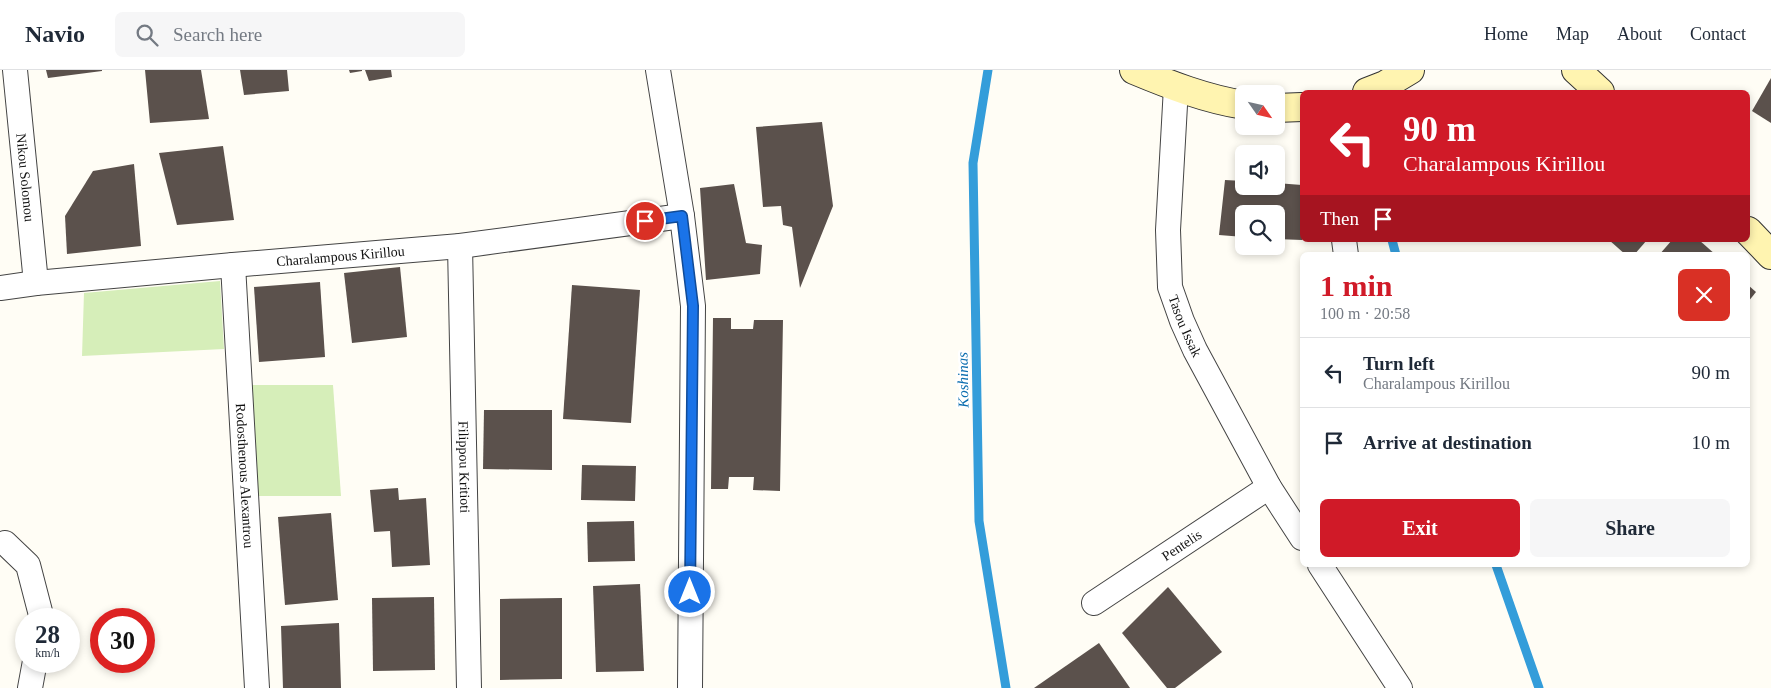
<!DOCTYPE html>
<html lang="en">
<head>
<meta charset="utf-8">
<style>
	:root { --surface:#fff; --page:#f6f6f7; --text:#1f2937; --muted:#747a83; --line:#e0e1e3; --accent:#d01a28 }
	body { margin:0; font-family:Georgia,serif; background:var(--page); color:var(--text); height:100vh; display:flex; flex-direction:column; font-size:19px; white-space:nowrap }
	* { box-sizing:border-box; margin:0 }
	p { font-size:16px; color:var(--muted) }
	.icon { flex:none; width:28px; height:28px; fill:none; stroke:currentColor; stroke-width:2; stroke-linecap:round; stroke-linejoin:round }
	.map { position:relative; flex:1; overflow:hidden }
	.drawer { position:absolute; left:1300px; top:182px; width:450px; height:315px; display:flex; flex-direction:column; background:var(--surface); border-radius:8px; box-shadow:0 2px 8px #0003 }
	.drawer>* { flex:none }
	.top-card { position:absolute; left:1300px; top:20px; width:450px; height:152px; border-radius:8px; box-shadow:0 2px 8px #0003; background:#d01a28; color:#fff; overflow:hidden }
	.needle { width:32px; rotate:124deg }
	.fabs { position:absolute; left:1235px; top:15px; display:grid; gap:10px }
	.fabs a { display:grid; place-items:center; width:50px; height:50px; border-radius:8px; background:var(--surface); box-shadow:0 2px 8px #0003; font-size:25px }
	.speed { position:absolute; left:15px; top:538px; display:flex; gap:10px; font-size:25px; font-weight:700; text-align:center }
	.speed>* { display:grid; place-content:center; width:65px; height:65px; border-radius:50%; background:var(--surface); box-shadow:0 2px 8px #0003; line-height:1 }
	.speed small { font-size:12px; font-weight:400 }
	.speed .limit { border:8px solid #d22; background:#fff; color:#111 }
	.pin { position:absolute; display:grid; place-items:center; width:42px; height:42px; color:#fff; margin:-21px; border:2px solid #fff; border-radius:50%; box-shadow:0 1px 5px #0007 }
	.me { position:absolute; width:55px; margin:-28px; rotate:0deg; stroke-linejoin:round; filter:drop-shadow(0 0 4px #0008) }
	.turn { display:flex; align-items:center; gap:18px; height:105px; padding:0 20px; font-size:22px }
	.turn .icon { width:65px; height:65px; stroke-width:2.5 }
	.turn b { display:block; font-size:35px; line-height:42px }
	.then { display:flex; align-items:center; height:48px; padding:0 20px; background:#0003; gap:10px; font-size:19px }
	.round { display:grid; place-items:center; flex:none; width:52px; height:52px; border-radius:8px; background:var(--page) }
	.head { display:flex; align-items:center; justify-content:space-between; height:85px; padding:0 20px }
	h1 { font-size:30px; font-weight:800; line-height:38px; color:var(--accent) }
	.primary-button { display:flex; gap:10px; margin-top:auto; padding:10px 20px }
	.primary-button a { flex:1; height:58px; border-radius:8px; background:var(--accent); color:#fff; font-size:20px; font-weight:800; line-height:58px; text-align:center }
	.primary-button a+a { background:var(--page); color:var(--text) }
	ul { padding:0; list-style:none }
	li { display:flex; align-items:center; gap:15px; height:70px; padding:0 20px; border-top:1px solid var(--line) }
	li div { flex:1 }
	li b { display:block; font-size:19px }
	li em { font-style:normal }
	header { display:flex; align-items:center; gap:30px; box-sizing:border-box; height:70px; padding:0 25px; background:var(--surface); border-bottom:1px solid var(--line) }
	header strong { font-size:24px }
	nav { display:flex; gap:28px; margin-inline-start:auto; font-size:18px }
	.search { width:350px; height:45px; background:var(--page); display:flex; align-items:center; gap:12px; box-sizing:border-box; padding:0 18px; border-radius:8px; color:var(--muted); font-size:19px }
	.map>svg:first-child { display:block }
	.green { fill:#d6eeb9 }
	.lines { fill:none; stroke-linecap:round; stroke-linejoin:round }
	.stream { stroke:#349dda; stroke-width:9 }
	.building { fill:#5b514c }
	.minor-casing { stroke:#444; stroke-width:26 }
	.secondary-casing { stroke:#333; stroke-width:30 }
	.minor { stroke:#fff; stroke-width:24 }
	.secondary { stroke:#fff4b0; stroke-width:28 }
	.route-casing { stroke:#114b97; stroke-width:12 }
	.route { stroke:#1a73e8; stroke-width:9 }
	.labels { text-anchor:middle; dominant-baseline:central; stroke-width:5; stroke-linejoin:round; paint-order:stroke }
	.street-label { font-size:14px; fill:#111; stroke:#fff }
	.water-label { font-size:15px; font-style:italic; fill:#0c6eb0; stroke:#fff }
</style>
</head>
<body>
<header>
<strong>Navio</strong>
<div class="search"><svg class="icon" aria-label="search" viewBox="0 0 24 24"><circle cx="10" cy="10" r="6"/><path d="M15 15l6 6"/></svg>Search here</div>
<nav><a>Home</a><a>Map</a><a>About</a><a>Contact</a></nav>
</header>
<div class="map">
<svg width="1771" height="618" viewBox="0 0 1771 618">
	<rect width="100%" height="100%" fill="#fffdf5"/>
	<g class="green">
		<polygon points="220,211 224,279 82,286 84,223"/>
		<polygon points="251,315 333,315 341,426 256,426"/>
	</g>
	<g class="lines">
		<g class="stream">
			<polyline points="988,0 973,93 979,451 1006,618"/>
			<polyline points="1392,170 1396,185"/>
			<polyline points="1496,495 1539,618"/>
		</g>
	</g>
	<g class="building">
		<polygon points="46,0 102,0 102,1 48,8"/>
		<polygon points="145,0 201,0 209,49 150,53"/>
		<polygon points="240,0 287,0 289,21 244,25"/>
		<polygon points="349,0 362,0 362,1 350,3"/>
		<polygon points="365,0 391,0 392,7 369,11"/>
		<polygon points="1771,8 1771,53 1752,41"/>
		<polygon points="822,52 833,136 800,218 792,157 783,155 781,136 763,137 756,57"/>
		<polygon points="223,76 234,150 177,155 159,83"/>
		<polygon points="134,94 141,176 67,184 65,146 93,101"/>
		<polygon points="1225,110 1244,111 1244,116 1276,116 1276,113 1302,115 1302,170 1276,169 1276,144 1244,144 1244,167 1219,165"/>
		<polygon points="734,114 746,173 762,175 760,204 706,210 700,118"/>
		<polygon points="1609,170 1647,170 1634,185 1626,185"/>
		<polygon points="1672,170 1699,170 1716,185 1659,185"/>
		<polygon points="400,197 407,267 352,273 344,203"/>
		<polygon points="320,212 325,287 259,292 254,217"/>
		<polygon points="572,215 640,220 631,353 563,349"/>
		<polygon points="1748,215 1756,222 1748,232"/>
		<polygon points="713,248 731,248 731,259 753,259 754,250 783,250 780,421 753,420 754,407 729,407 728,419 711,419"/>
		<polygon points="484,340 552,340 552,400 483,399"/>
		<polygon points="582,395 636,396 635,431 581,430"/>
		<polygon points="398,418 399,430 426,428 430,495 392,497 390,461 374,462 370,420"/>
		<polygon points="331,443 338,530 285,535 278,447"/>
		<polygon points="634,451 635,491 588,492 587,452"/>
		<polygon points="640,514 644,601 596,602 593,516"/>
		<polygon points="1168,517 1222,582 1175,618 1167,618 1122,563"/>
		<polygon points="434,527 435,600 373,601 372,528"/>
		<polygon points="562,528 562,609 500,610 500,529"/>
		<polygon points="339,553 341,618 283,618 281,556"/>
		<polygon points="1099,573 1130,618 1034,618"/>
	</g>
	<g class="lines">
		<defs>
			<g id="minor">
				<path id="s1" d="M15 0 36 213"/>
				<polyline points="658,0 682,146 693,236 690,618"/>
				<path id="s2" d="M1176 17 1168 160 1170 217 1182 251 1195 280 1269 417 1302 468"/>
				<polyline points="1344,170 1346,185"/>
				<path id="s3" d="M460 176 469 618"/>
				<path id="s4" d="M233 195 257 618"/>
				<path id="s5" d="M0 218 36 213 233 195 460 176 682 146"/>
				<polyline points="5,473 28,495 42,549"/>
				<polyline points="1320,495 1400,618"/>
				<path id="s6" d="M1094 533 1269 417"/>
				<polyline points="30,618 35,591"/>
			</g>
			<g id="secondary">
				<path d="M1134 0C1170 15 1206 29 1244 35"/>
				<polyline points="1576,0 1600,22"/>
				<polyline points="1367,22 1385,15 1410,0"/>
				<polyline points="1276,38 1302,37"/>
				<polyline points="1748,161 1771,185"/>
			</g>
		</defs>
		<use href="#minor" class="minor-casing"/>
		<use href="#secondary" class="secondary-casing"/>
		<use href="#minor" class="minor"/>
		<use href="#secondary" class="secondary"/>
	</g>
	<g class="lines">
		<defs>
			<polyline id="route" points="645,151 682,146 693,236 690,522"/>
		</defs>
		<use href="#route" class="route-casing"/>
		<use href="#route" class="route"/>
	</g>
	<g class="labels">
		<g class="street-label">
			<text stroke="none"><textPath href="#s1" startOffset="108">Nikou Solomou</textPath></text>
			<text stroke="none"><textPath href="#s5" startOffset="342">Charalampous Kirillou</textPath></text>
			<text stroke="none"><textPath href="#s2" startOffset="242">Tasou Issak</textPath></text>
			<text stroke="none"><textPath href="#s3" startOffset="221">Filippou Kritioti</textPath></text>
			<text stroke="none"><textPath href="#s4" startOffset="211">Rodosthenous Alexantrou</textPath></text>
			<text stroke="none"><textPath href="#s6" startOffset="105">Pentelis</textPath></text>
		</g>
		<g class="water-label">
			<text transform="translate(963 310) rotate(-91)">Koshinas</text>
		</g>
	</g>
</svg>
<div class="fabs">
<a><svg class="needle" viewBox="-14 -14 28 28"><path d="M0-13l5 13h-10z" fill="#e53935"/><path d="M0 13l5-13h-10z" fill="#747a83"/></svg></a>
<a><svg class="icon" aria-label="sound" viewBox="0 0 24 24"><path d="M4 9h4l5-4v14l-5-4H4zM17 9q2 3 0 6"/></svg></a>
<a><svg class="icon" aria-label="search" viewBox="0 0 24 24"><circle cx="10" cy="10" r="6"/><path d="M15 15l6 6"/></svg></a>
</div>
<div class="speed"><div>28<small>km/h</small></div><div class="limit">30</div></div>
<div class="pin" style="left:645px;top:151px;background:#d93025"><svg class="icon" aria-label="arrive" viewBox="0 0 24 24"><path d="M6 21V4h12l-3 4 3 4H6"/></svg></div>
<svg class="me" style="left:690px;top:522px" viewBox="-20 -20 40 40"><circle r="17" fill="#1a73e8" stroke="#fff" stroke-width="3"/><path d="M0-11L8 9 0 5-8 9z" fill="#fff"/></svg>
<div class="top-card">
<div class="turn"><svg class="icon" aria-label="left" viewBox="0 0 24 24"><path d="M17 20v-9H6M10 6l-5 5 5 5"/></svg><div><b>90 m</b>Charalampous Kirillou</div></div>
<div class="then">Then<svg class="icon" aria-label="arrive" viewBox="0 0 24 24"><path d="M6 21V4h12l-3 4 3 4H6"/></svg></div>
</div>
<section class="drawer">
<div class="head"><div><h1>1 min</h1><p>100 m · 20:58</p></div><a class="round" style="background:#d93025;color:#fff"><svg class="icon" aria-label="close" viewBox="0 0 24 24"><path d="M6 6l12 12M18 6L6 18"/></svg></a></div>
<ul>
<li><svg class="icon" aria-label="left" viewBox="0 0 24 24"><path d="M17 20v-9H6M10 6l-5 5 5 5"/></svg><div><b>Turn left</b><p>Charalampous Kirillou</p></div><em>90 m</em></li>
<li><svg class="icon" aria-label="arrive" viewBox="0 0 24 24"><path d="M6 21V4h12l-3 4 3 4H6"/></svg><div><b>Arrive at destination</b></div><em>10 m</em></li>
</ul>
<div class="primary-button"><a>Exit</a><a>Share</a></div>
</section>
</div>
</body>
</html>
